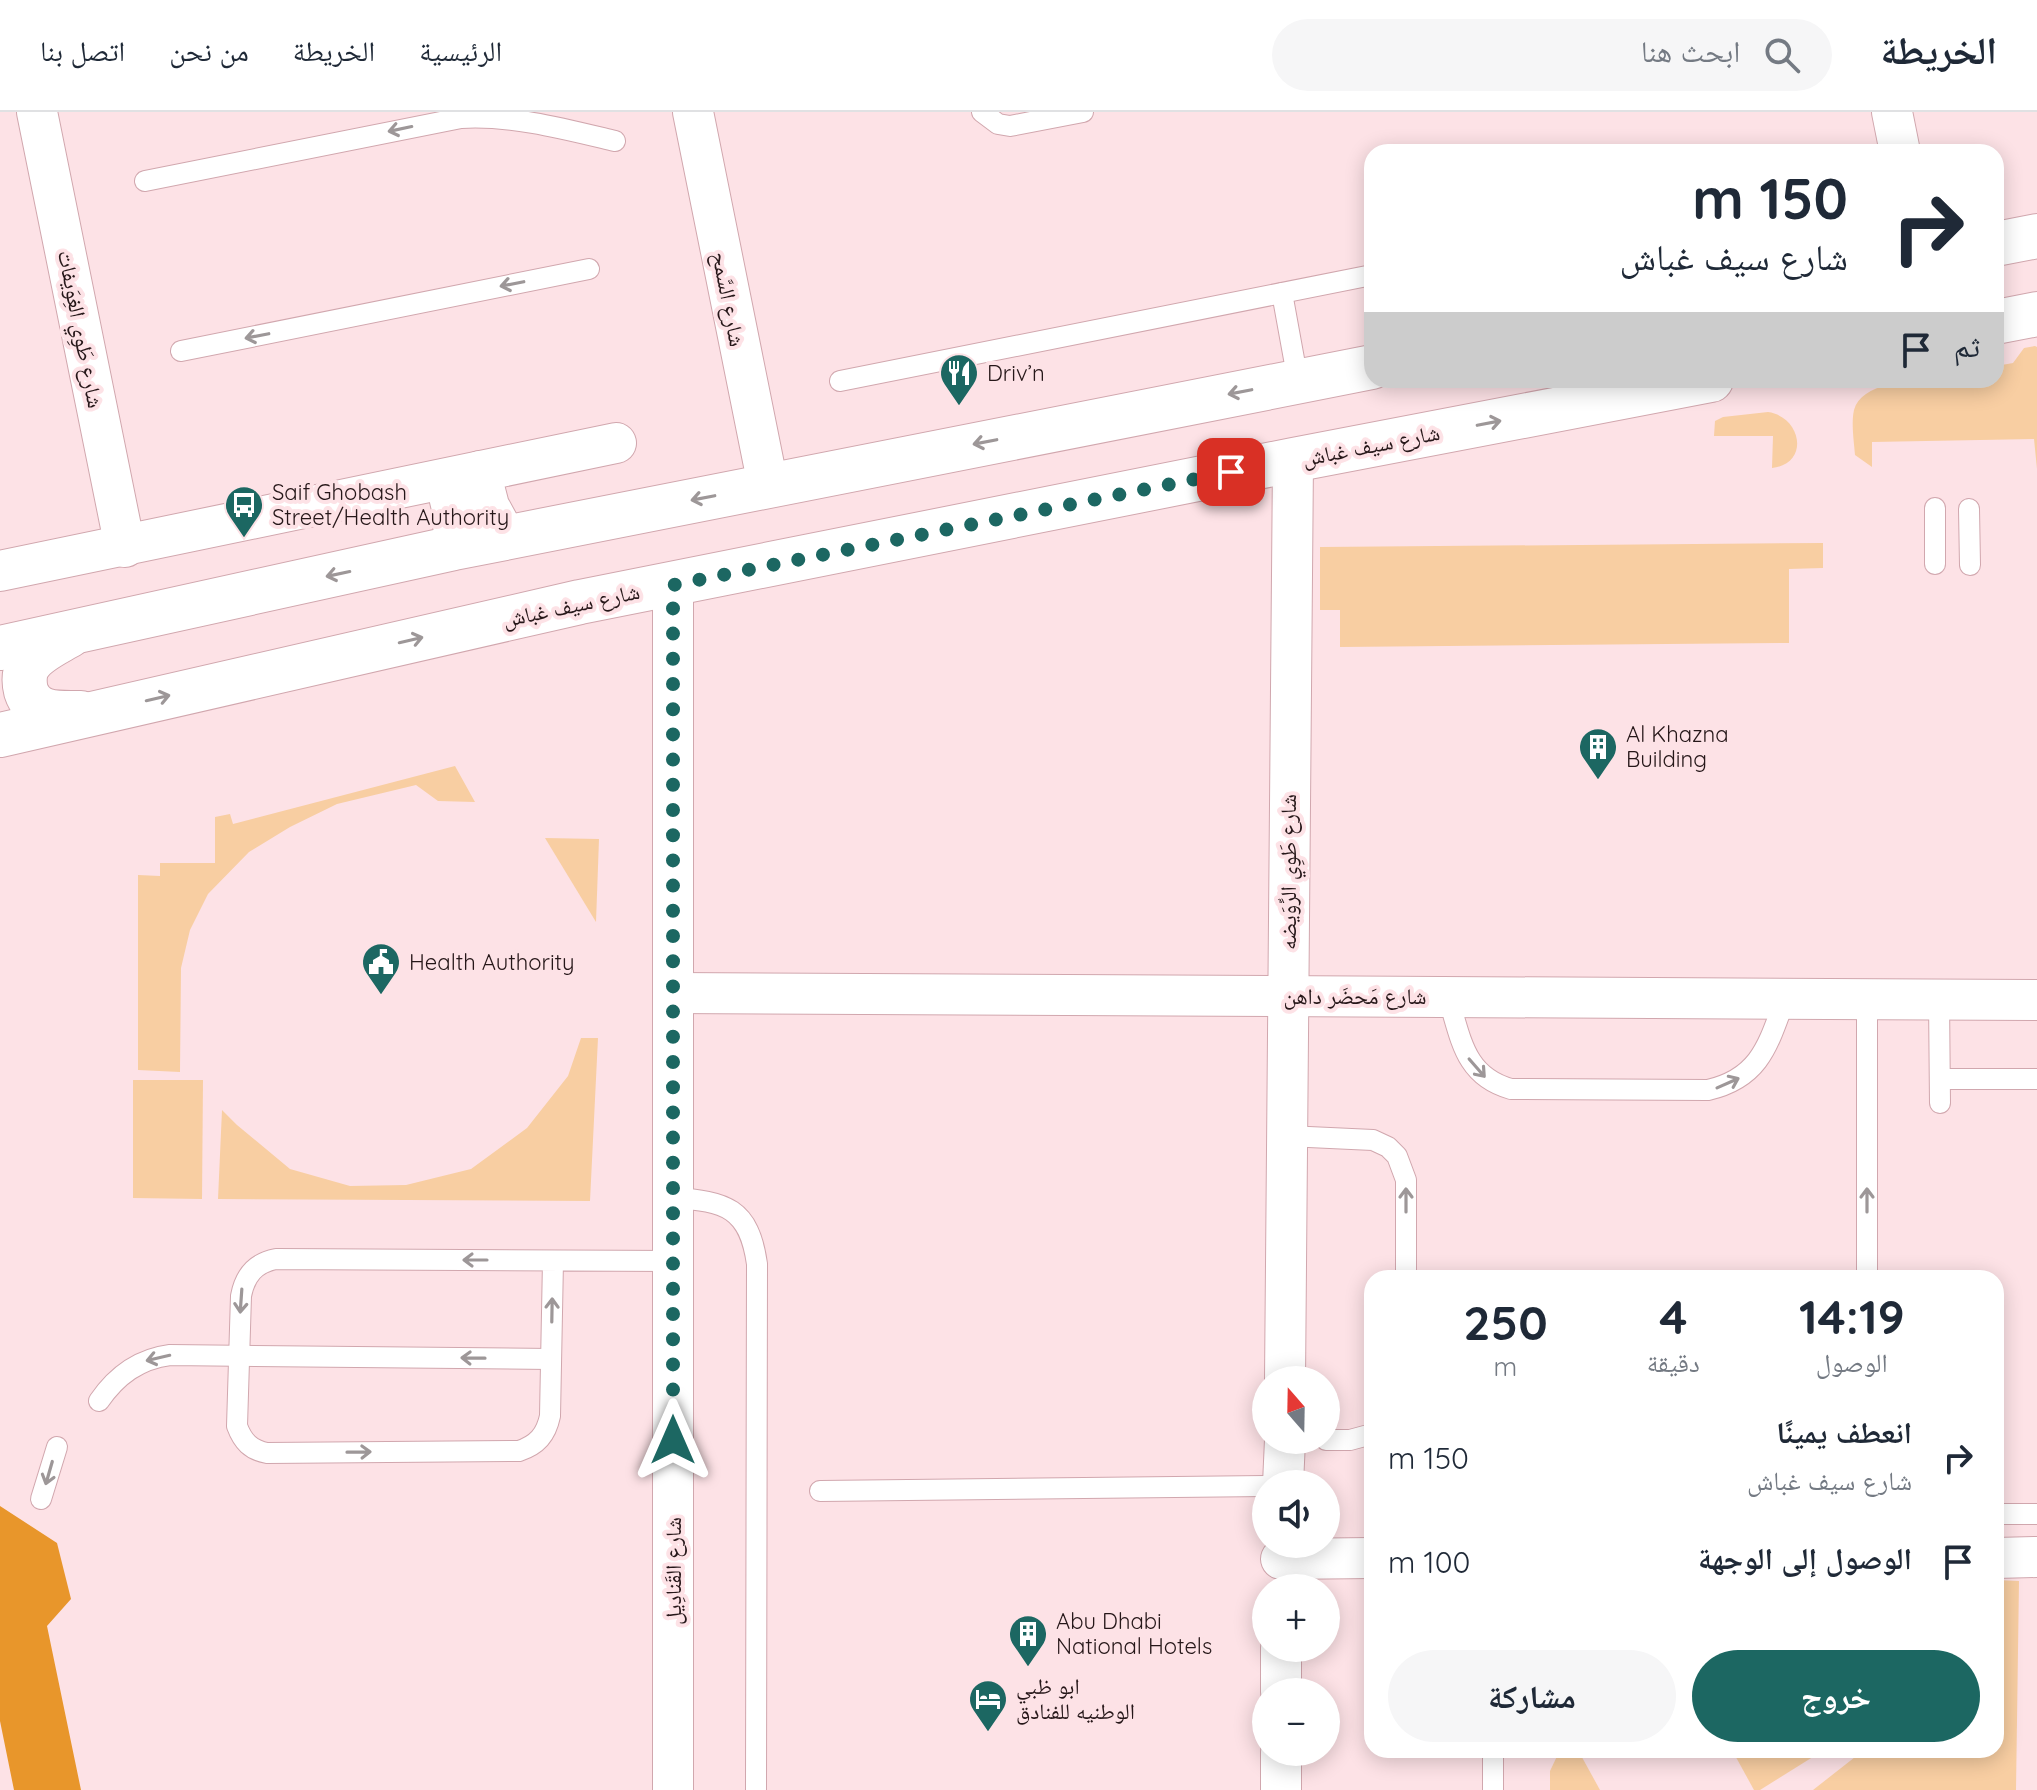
<!DOCTYPE html>
<html lang="ar">
<head>
<meta charset="utf-8">
<style>
	:root { --surface:#fff; --page:#f6f6f7; --text:#1f2937; --muted:#747a83; --line:#e0e1e3; --accent:#1c6762 }
	body { margin:0; font-family:Quicksand,"Noto Naskh Arabic",sans-serif; background:var(--page); color:var(--text); direction:rtl; height:100vh; display:flex; flex-direction:column; font-size:30px; white-space:nowrap }
	* { box-sizing:border-box; margin:0 }
	p { font-size:26px; color:var(--muted) }
	.icon { flex:none; width:44px; height:44px; fill:none; stroke:currentColor; stroke-width:2; stroke-linecap:round; stroke-linejoin:round }
	.map { position:relative; flex:1; overflow:hidden; direction:ltr }
	.side { position:absolute; left:1364px; top:1158px; width:640px; height:488px; display:flex; flex-direction:column; background:var(--surface); border-radius:24px; box-shadow:0 4px 20px #0003; direction:rtl }
	.side>* { flex:none }
	.top-card { position:absolute; left:1364px; top:32px; width:640px; height:244px; border-radius:24px; box-shadow:0 4px 20px #0003; direction:rtl; background:#fff; color:var(--text); overflow:hidden }
	.needle { width:52px; rotate:340deg }
	.controls { position:absolute; left:1252px; top:1254px; display:grid; gap:16px }
	.controls a { display:grid; place-items:center; width:88px; height:88px; border-radius:50%; background:var(--surface); box-shadow:0 4px 20px #0003; font-size:40px }
	.pin { position:absolute; display:grid; place-items:center; width:68px; height:68px; color:#fff; margin:-34px; border-radius:16px; box-shadow:0 4px 12px #0006 }
	.me { position:absolute; width:88px; margin:-44px; rotate:0deg; stroke-linejoin:round; filter:drop-shadow(0 0 6px #0008) }
	.turn { display:flex; align-items:center; gap:28px; height:168px; padding:0 24px; font-size:36px }
	.turn .icon { width:104px; height:104px; stroke-width:2.5 }
	.turn b { display:block; font-size:56px; line-height:68px }
	.then { display:flex; align-items:center; height:76px; padding:0 24px; background:#0003; gap:16px; font-size:30px }
	.eta { display:flex; justify-content:space-evenly; align-items:center; height:136px; text-align:center }
	.eta b { font-size:48px; font-weight:700; line-height:56px }
	.action { display:flex; gap:16px; margin-top:auto; padding:16px 24px }
	.action a { flex:1; height:92px; border-radius:48px; background:var(--accent); color:#fff; font-size:32px; font-weight:700; line-height:92px; text-align:center }
	.action a+a { background:var(--page); color:var(--text) }
	ul { padding:0; list-style:none }
	li { display:flex; align-items:center; gap:24px; height:104px; padding:0 24px }
	li div { flex:1 }
	li b { display:block; font-size:30px }
	li em { font-style:normal }
	header { display:flex; align-items:center; gap:48px; box-sizing:border-box; height:112px; padding:0 40px; background:var(--surface); border-bottom:2px solid var(--line) }
	header strong { font-size:38px }
	nav { display:flex; gap:44px; margin-inline-start:auto; font-size:28px }
	.search { width:560px; height:72px; background:var(--page); display:flex; align-items:center; gap:20px; box-sizing:border-box; padding:0 28px; border-radius:44px; color:var(--muted); font-size:30px }
	.map>svg:first-child { display:block }
	.green { fill:#f8cea2 }
	.forest { fill:#e8962b }
	.lines { fill:none; stroke-linecap:round; stroke-linejoin:round }
	.lane-casing { stroke:#d1a7ae; stroke-width:22 }
	.street-casing { stroke:#d1a7ae; stroke-width:42 }
	.secondary-casing { stroke:#d1a7ae; stroke-width:46 }
	.lane { stroke:#fff; stroke-width:20 }
	.street { stroke:#fff; stroke-width:40 }
	.secondary { stroke:#fff; stroke-width:44 }
	.oneway { stroke:#9d9798 }
	.route { stroke:#1c6762; stroke-width:14; stroke-dasharray:0 25.2 }
	.labels { text-anchor:middle; dominant-baseline:central; stroke-width:8; stroke-linejoin:round; paint-order:stroke }
	.street-label { font-size:22px; fill:#261719; stroke:#fde2e6 }
	.poi-label { font-size:22px; fill:#261719; stroke:#fde2e6; text-anchor:start }
</style>
</head>
<body>
<header>
<strong>الخريطة</strong>
<div class="search"><svg class="icon" aria-label="search" viewBox="0 0 24 24"><circle cx="10" cy="10" r="6"/><path d="M15 15l6 6"/></svg>ابحث هنا</div>
<nav><a>الرئيسية</a><a>الخريطة</a><a>من نحن</a><a>اتصل بنا</a></nav>
</header>
<div class="map">
<svg width="2037" height="1678" viewBox="0 0 2037 1678">
	<rect width="100%" height="100%" fill="#fde2e6"/>
	<g class="green">
		<path d="M2035 234 2037 235V357L2034 327 1872 330V355L1855 343C1854 330 1851 311 1854 298 1865 258 1963 268 1996 268V254L2013 251 2024 236Z"/>
		<path d="M1768 300C1802 305 1810 352 1772 356L1773 324H1714L1715 309 1723 305Z"/>
		<polygon points="1823,431 1823,456 1789,457 1789,531 1340,535 1340,498 1320,498 1320,435"/>
		<polygon points="455,654 475,690 438,689 416,673 337,692 290,715 249,740 208,782 190,818 181,856 180,960 138,958 138,763 160,764 160,751 215,751 215,705 230,702 233,712"/>
		<polygon points="545,726 599,727 596,810"/>
		<polygon points="581,926 598,926 590,1089 218,1087 222,998 237,1013 290,1057 350,1074 406,1073 471,1057 527,1016 568,964"/>
		<polygon points="133,968 203,968 202,1087 133,1086"/>
		<polygon points="1996,1468 2019,1469 2016,1678 1813,1678 1864,1638 1996,1638"/>
		<polygon points="1560,1638 1578,1638 1600,1678 1550,1678 1550,1659"/>
		<polygon points="1732,1638 1824,1638 1760,1678 1754,1678"/>
	</g>
	<polygon class="forest" points="0,1394 57,1431 71,1487 47,1514 81,1678 14,1678 0,1609"/>
	<g class="lines">
		<defs>
			<g id="lane">
				<polyline points="982,0 998,12 1010,14 1083,0"/>
				<path d="M145 69 461 6C513 3 565 17 615 29"/>
				<polyline points="1282,181 1298,269"/>
				<polyline points="181,239 589,157"/>
				<polyline points="840,269 1372,163"/>
				<polyline points="1935,396 1935,452"/>
				<polyline points="1969,397 1970,453"/>
				<path d="M1448 885C1461 926 1464 964 1511 977L1708 978C1760 966 1768 933 1785 887"/>
				<polyline points="1867,887 1867,1166"/>
				<polyline points="1939,887 1940,991"/>
				<polyline points="1940,967 2037,967"/>
				<polyline points="1287,1024 1373,1028 1388,1035 1397,1044 1406,1068 1406,1166"/>
				<path d="M673 1086C726 1089 749 1096 757 1152L756 1678"/>
				<path d="M553 1149 550 1304C546 1323 537 1333 519 1339L267 1341C251 1338 243 1330 237 1314L241 1184C245 1163 255 1151 276 1147L673 1149"/>
				<path d="M99 1289C117 1263 139 1247 170 1243L551 1247"/>
				<polyline points="1326,1328 1350,1328 1372,1322"/>
				<polyline points="820,1379 1266,1374"/>
				<polyline points="41,1387 57,1335"/>
				<polyline points="1996,1402 2037,1402"/>
				<polyline points="1493,1678 1493,1638"/>
			</g>
			<g id="street">
				<polyline points="37,0 125,435"/>
				<polyline points="693,0 768,373"/>
				<polyline points="1892,0 1900,40"/>
				<polyline points="480,359 489,394 506,425"/>
				<polyline points="445,367 453,401 454,436"/>
				<polyline points="0,459 616,331"/>
				<polyline points="673,473 673,1678"/>
				<polyline points="673,881 2037,888"/>
				<polyline points="1285,1268 1293,348"/>
				<polyline points="1283,1372 1285,1328"/>
				<polyline points="1996,1446 2037,1445"/>
				<polyline points="1281,1447 1372,1446"/>
				<polyline points="1281,1580 1281,1536"/>
				<polyline points="1281,1678 1281,1640"/>
			</g>
			<g id="secondary">
				<polyline points="1996,132 2037,124"/>
				<polyline points="1996,210 2037,202"/>
				<path d="M70 523C57 531 36 540 28 554 24 561 24 571 26 579 34 604 60 601 81 601"/>
				<polyline points="0,536 454,436 1372,255"/>
				<polyline points="0,623 580,490 1293,348 1711,268"/>
			</g>
		</defs>
		<use href="#lane" class="lane-casing"/>
		<use href="#street" class="street-casing"/>
		<use href="#secondary" class="secondary-casing"/>
		<use href="#lane" class="lane"/>
		<use href="#street" class="street"/>
		<use href="#secondary" class="secondary"/>
	</g>
	<defs><path id="oneway-shaft" d="M-6 0H5M1.5-3L5.5 0L1.5 3" fill="none" stroke-width="1.6" stroke-linecap="round" stroke-linejoin="round" transform="scale(2)"/></defs>
	<g class="oneway">
		<use href="#oneway-shaft" transform="translate(400 17) rotate(168)"/>
		<use href="#oneway-shaft" transform="translate(512 172) rotate(169)"/>
		<use href="#oneway-shaft" transform="translate(257 224) rotate(169)"/>
		<use href="#oneway-shaft" transform="translate(1240 280) rotate(169)"/>
		<use href="#oneway-shaft" transform="translate(1489 311) rotate(-11)"/>
		<use href="#oneway-shaft" transform="translate(985 330) rotate(169)"/>
		<use href="#oneway-shaft" transform="translate(703 386) rotate(169)"/>
		<use href="#oneway-shaft" transform="translate(338 462) rotate(168)"/>
		<use href="#oneway-shaft" transform="translate(411 528) rotate(-13)"/>
		<use href="#oneway-shaft" transform="translate(158 586) rotate(-13)"/>
		<use href="#oneway-shaft" transform="translate(1477 956) rotate(49)"/>
		<use href="#oneway-shaft" transform="translate(1728 971) rotate(-24)"/>
		<use href="#oneway-shaft" transform="translate(1406 1088) rotate(-90)"/>
		<use href="#oneway-shaft" transform="translate(1867 1088) rotate(-90)"/>
		<use href="#oneway-shaft" transform="translate(475 1148) rotate(-180)"/>
		<use href="#oneway-shaft" transform="translate(241 1189) rotate(94)"/>
		<use href="#oneway-shaft" transform="translate(552 1198) rotate(-89)"/>
		<use href="#oneway-shaft" transform="translate(158 1246) rotate(167)"/>
		<use href="#oneway-shaft" transform="translate(473 1246) rotate(-179)"/>
		<use href="#oneway-shaft" transform="translate(359 1340) rotate(-1)"/>
		<use href="#oneway-shaft" transform="translate(49 1361) rotate(106)"/>
	</g>
	<g class="lines">
		<polyline class="route" points="673,1328 673,473 1231,360"/>
	</g>
	<defs>
		<symbol id="restaurant-pin" viewBox="-11 -11 22 30"><path d="M0 17L-7.5 6A9.5 9.5 0 1 1 7.5 6Z" fill="#1c6762" stroke="#fde2e6"/><path d="M-5-6h1v4h1v-4h1v4h1v-4h1v5L-1.5 .5V6h-2V.5L-5-1ZM5-6V6H3V1.5H1.5Q1.5-4 5-6Z" fill="#fff"/></symbol>
		<symbol id="bus-pin" viewBox="-11 -11 22 30"><path d="M0 17L-7.5 6A9.5 9.5 0 1 1 7.5 6Z" fill="#1c6762" stroke="#fde2e6"/><path d="M-5-6H5V4H4V6H2V4H-2V6H-4V4H-5ZM-3.5-4V0h7V-4ZM-3.5 1.2v1.5H-2V1.2ZM2 1.2v1.5H3.5V1.2Z" fill="#fff"/></symbol>
		<symbol id="building-pin" viewBox="-11 -11 22 30"><path d="M0 17L-7.5 6A9.5 9.5 0 1 1 7.5 6Z" fill="#1c6762" stroke="#fde2e6"/><path d="M-4-6H4V6H1V3H-1V6H-4ZM-2.5-4.3h1.7v1.8h-1.7ZM.8-4.3h1.7v1.8H.8ZM-2.5-1h1.7V.8h-1.7ZM.8-1h1.7V.8H.8Z" fill="#fff"/></symbol>
		<symbol id="civic-pin" viewBox="-11 -11 22 30"><path d="M0 17L-7.5 6A9.5 9.5 0 1 1 7.5 6Z" fill="#1c6762" stroke="#fde2e6"/><path d="M-.6-6.5H3V-4.5H.6V-3L4-1V1h2V6H-6V1h2V-1L-.6-3ZM-1.2 2.5V6h2.4V2.5Z" fill="#fff"/></symbol>
		<symbol id="hotel-pin" viewBox="-11 -11 22 30"><path d="M0 17L-7.5 6A9.5 9.5 0 1 1 7.5 6Z" fill="#1c6762" stroke="#fde2e6"/><path d="M-6-4.5h1.5V1H6V5H4.5V3h-9V5H-6ZM-4 0a1.8 1.8 0 1 1 3.6 0ZM.5 0V-2.5h3Q6-2.5 6 0Z" fill="#fff"/></symbol>
	</defs>
	<g fill-rule="evenodd">
		<use href="#restaurant-pin" x="937" y="239" width="44" height="60"/>
		<use href="#bus-pin" x="222" y="371" width="44" height="60"/>
		<use href="#building-pin" x="1576" y="613" width="44" height="60"/>
		<use href="#civic-pin" x="359" y="828" width="44" height="60"/>
		<use href="#building-pin" x="1006" y="1500" width="44" height="60"/>
		<use href="#hotel-pin" x="966" y="1565" width="44" height="60"/>
	</g>
	<g class="labels">
		<g class="street-label">
			<text transform="translate(729 187) rotate(79)">شارع السَّمح</text>
			<text transform="translate(81 217) rotate(79)">شارع طَوِي الغِوَيفات</text>
			<text transform="translate(1371 333) rotate(-11)">شارع سيف غباش</text>
			<text transform="translate(571 493) rotate(-12)">شارع سيف غباش</text>
			<text transform="translate(1288 760) rotate(-90)">شارع طَوِي الرِّوَيضه</text>
			<text x="1355" y="884">شارع مَحضَر داهن</text>
			<text transform="translate(673 1459) rotate(-90)">شارع القَنادِيل</text>
		</g>
		<g class="poi-label">
			<text x="987" y="261">Driv’n</text>
			<text x="272" y="380">Saif Ghobash<tspan x="272" dy="25">Street/Health Authority</tspan></text>
			<text x="1626" y="622">Al Khazna<tspan x="1626" dy="25">Building</tspan></text>
			<text x="409" y="850">Health Authority</text>
			<text x="1056" y="1509">Abu Dhabi<tspan x="1056" dy="25">National Hotels</tspan></text>
			<text x="1016" y="1574">ابو ظبي<tspan x="1016" dy="25">الوطنيه للفنادق</tspan></text>
		</g>
	</g>
</svg>
<div class="controls">
<a><svg class="needle" viewBox="-14 -14 28 28"><path d="M0-13l5 13h-10z" fill="#e53935"/><path d="M0 13l5-13h-10z" fill="#747a83"/></svg></a>
<a><svg class="icon" aria-label="sound" viewBox="0 0 24 24"><path d="M4 9h4l5-4v14l-5-4H4zM17 9q2 3 0 6"/></svg></a>
<a>+</a>
<a>−</a>
</div>
<div class="pin" style="left:1231px;top:360px;background:#d93025"><svg class="icon" aria-label="arrive" viewBox="0 0 24 24"><path d="M6 21V4h12l-3 4 3 4H6"/></svg></div>
<svg class="me" style="left:673px;top:1328px" viewBox="-20 -20 40 40"><path d="M0-17L14 15 0 8-14 15z" fill="#1c6762" stroke="#fff" stroke-width="4"/></svg>
<div class="top-card">
<div class="turn"><svg class="icon" aria-label="right" viewBox="0 0 24 24"><path d="M7 20v-9h11M14 6l5 5-5 5"/></svg><div><b>150 m</b>شارع سيف غباش</div></div>
<div class="then">ثم<svg class="icon" aria-label="arrive" viewBox="0 0 24 24"><path d="M6 21V4h12l-3 4 3 4H6"/></svg></div>
</div>
<section class="side">
<div class="eta">
<div><b>14:19</b><p>الوصول</p></div>
<div><b>4</b><p>دقيقة</p></div>
<div><b>250</b><p>m</p></div>
</div>
<ul>
<li><svg class="icon" aria-label="right" viewBox="0 0 24 24"><path d="M7 20v-9h11M14 6l5 5-5 5"/></svg><div><b>انعطف يمينًا</b><p>شارع سيف غباش</p></div><em>150 m</em></li>
<li><svg class="icon" aria-label="arrive" viewBox="0 0 24 24"><path d="M6 21V4h12l-3 4 3 4H6"/></svg><div><b>الوصول إلى الوجهة</b></div><em>100 m</em></li>
</ul>
<div class="action"><a>خروج</a><a>مشاركة</a></div>
</section>
</div>
</body>
</html>
